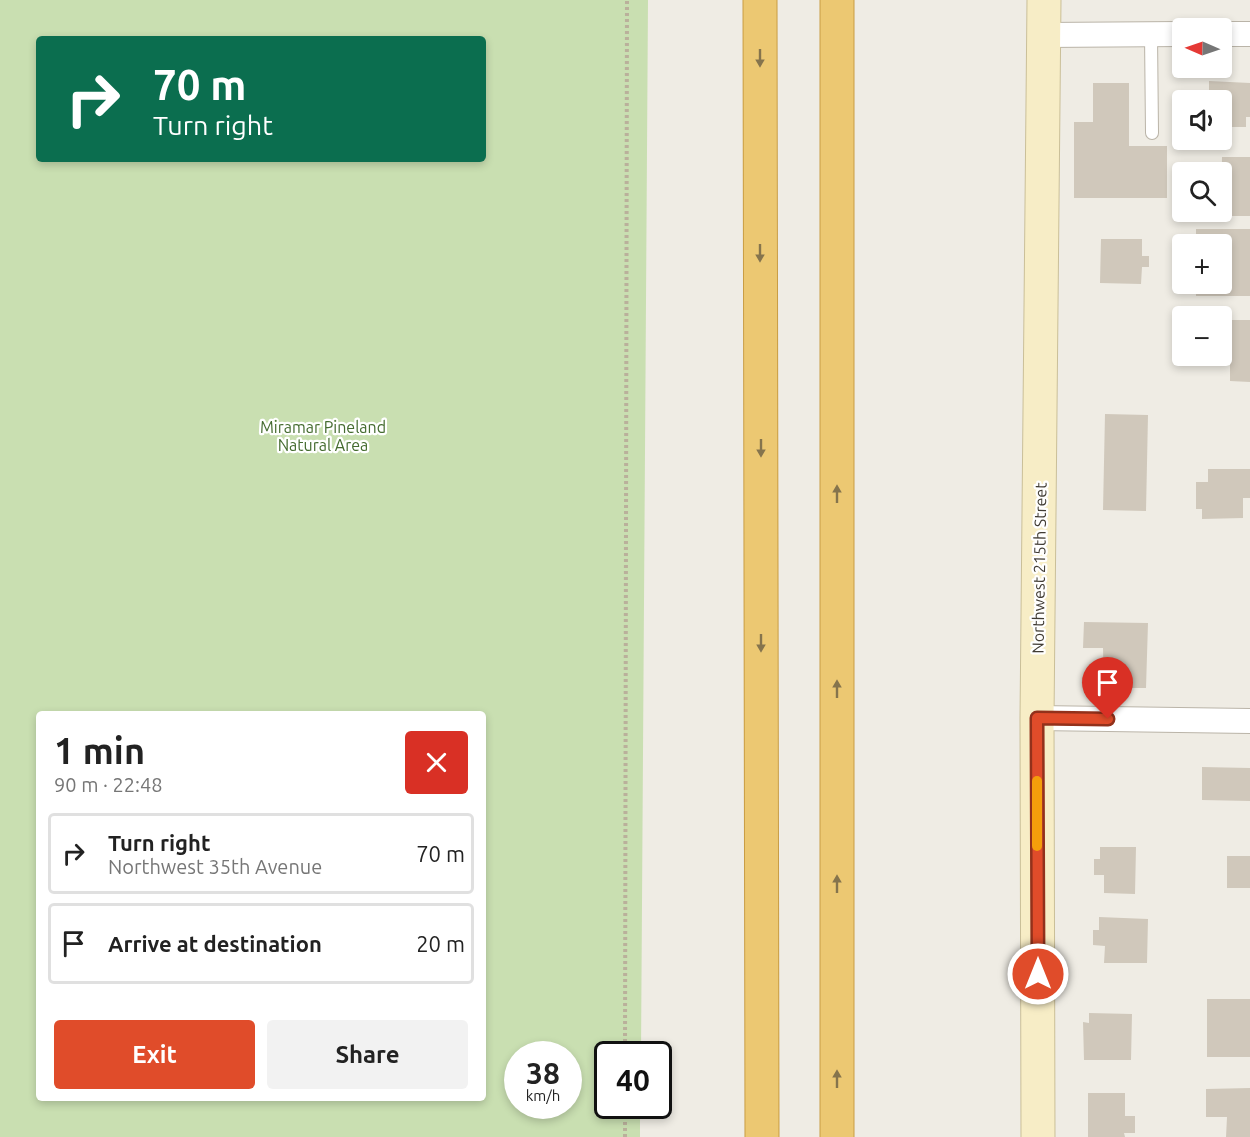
<!DOCTYPE html>
<html lang="en">
<head>
<meta charset="utf-8">
<style>
	:root { --surface:#fff; --page:#f2f2f2; --text:#222; --muted:#767676; --line:#e0e0e0; --accent:#e04c2a }
	body { margin:0; font-family:Ubuntu,sans-serif; background:var(--page); color:var(--text); height:100vh; display:flex; flex-direction:column; font-size:22px; white-space:nowrap }
	* { box-sizing:border-box; margin:0 }
	p { font-size:20px; color:var(--muted) }
	.icon { flex:none; width:33px; height:33px; fill:none; stroke:currentColor; stroke-width:2; stroke-linecap:round; stroke-linejoin:round }
	.map { position:relative; flex:1; overflow:hidden }
	.panel { position:absolute; left:36px; top:711px; width:450px; height:390px; display:flex; flex-direction:column; background:var(--surface); border-radius:6px; box-shadow:0 3px 9px #0003 }
	.panel>* { flex:none }
	.hud { position:absolute; left:36px; top:36px; width:450px; height:126px; border-radius:6px; box-shadow:0 3px 9px #0003; background:#0b6e4f; color:#fff; overflow:hidden }
	.needle { width:39px; rotate:272deg }
	.buttons { position:absolute; left:1172px; top:18px; display:grid; gap:12px }
	.buttons a { display:grid; place-items:center; width:60px; height:60px; border-radius:6px; background:var(--surface); box-shadow:0 3px 9px #0003; font-size:30px }
	.speed { position:absolute; left:504px; top:1041px; display:flex; gap:12px; font-size:30px; font-weight:700; text-align:center }
	.speed>* { display:grid; place-content:center; width:78px; height:78px; border-radius:50%; background:var(--surface); box-shadow:0 3px 9px #0003; line-height:1 }
	.speed small { font-size:15px; font-weight:400 }
	.speed .limit { border:3px solid #111; border-radius:9px; background:#fff; color:#111 }
	.pin { position:absolute; display:grid; place-items:center; width:51px; height:51px; color:#fff; margin:-62px -26px; border-radius:50% 50% 50% 0; rotate:-45deg; box-shadow:0 0 6px #0007 }
	.pin .icon { rotate:45deg }
	.me { position:absolute; width:66px; margin:-33px; rotate:0deg; stroke-linejoin:round; filter:drop-shadow(0 0 4px #0008) }
	.turn { display:flex; align-items:center; gap:21px; height:126px; padding:0 18px; font-size:27px }
	.turn .icon { width:78px; height:78px; stroke-width:2.5 }
	.turn b { display:block; font-size:42px; line-height:51px }
	.round { display:grid; place-items:center; flex:none; width:63px; height:63px; border-radius:6px; background:var(--page) }
	.headline { display:flex; align-items:center; justify-content:space-between; height:102px; padding:0 18px }
	h1 { font-size:36px; font-weight:700; line-height:45px }
	.action { display:flex; gap:12px; margin-top:auto; padding:12px 18px }
	.action a { flex:1; height:69px; border-radius:6px; background:var(--accent); color:#fff; font-size:24px; font-weight:700; line-height:69px; text-align:center }
	.action a+a { background:var(--page); color:var(--text) }
	ul { padding:0; list-style:none }
	li { display:flex; align-items:center; gap:18px; height:81px; margin:0 12px 9px; padding:0 6px; border:3px solid var(--line); border-radius:6px }
	li div { flex:1 }
	li b { display:block; font-size:22px }
	li em { font-style:normal }
	.map>svg:first-child { display:block }
	.green { fill:#c9dfb1; fill-rule:evenodd }
	.building { fill:#d0c8bb }
	.lines { fill:none; stroke-linecap:round; stroke-linejoin:round }
	.lane-casing { stroke:#bab4a8; stroke-width:14 }
	.street-casing { stroke:#bab4a8; stroke-width:26 }
	.secondary-casing { stroke:#cabf98; stroke-width:35 }
	.highway-casing { stroke:#c99d44; stroke-width:35 }
	.path { stroke:#bab09b; stroke-width:4; stroke-dasharray:3 3; stroke-linecap:butt }
	.lane { stroke:#fff; stroke-width:12 }
	.street { stroke:#fff; stroke-width:24 }
	.secondary { stroke:#f7edc6; stroke-width:33 }
	.highway { stroke:#ecc872; stroke-width:33 }
	.oneway { fill:#85744d }
	.route-casing { stroke:#92311b; stroke-width:15 }
	.route { stroke:#e04c2a; stroke-width:10 }
	.slow { stroke:#f59e0b; stroke-width:10 }
	.labels { text-anchor:middle; dominant-baseline:central; stroke-width:4.5; stroke-linejoin:round; paint-order:stroke }
	.park-label { font-size:16px; fill:#446b2f; stroke:#fff }
	.street-label { font-size:16px; fill:#413c34; stroke:#fff }
</style>
</head>
<body>
<div class="map">
<svg width="1250" height="1137" viewBox="0 0 1250 1137">
	<rect width="100%" height="100%" fill="#efece4"/>
	<path class="green" d="M0 0H648L641 1054H608V1106H640V1137H0ZM39 39H483V159H39ZM39 714H483V1098H39ZM518 1054H568V1106H518Z"/>
	<g class="building">
		<polygon points="1209,81 1250,83 1250,117 1246,117 1246,127 1221,127 1221,100 1209,100"/>
		<polygon points="1093,83 1129,83 1129,146 1167,146 1167,198 1074,198 1074,122 1093,122"/>
		<polygon points="1222,157 1250,157 1250,216 1221,216"/>
		<polygon points="1196,229 1250,229 1250,296 1196,296 1196,284 1221,284 1221,244 1196,244"/>
		<polygon points="1101,239 1142,239 1142,256 1149,256 1149,267 1142,267 1141,284 1100,283"/>
		<polygon points="1221,320 1250,320 1250,382 1230,381 1230,364 1220,364 1220,358 1214,357 1221,356"/>
		<polygon points="1105,414 1148,415 1146,511 1103,510"/>
		<polygon points="1208,469 1250,469 1250,498 1243,498 1243,518 1202,519 1202,509 1196,509 1196,482 1208,482"/>
		<polygon points="1084,622 1148,623 1146,688 1104,688 1103,648 1083,648"/>
		<polygon points="1202,767 1250,768 1250,801 1202,800"/>
		<polygon points="1100,847 1136,847 1135,894 1104,893 1104,875 1094,875 1094,859 1100,859"/>
		<rect x="1227" y="856" width="23" height="32"/>
		<polygon points="1099,917 1148,919 1147,963 1104,963 1105,946 1093,945 1093,930 1099,930"/>
		<rect x="1207" y="999" width="43" height="58"/>
		<polygon points="1089,1013 1132,1014 1131,1060 1084,1060 1083,1022 1089,1023"/>
		<polygon points="1250,1088 1250,1137 1226,1137 1227,1117 1206,1117 1206,1089"/>
		<polygon points="1088,1093 1125,1093 1125,1116 1135,1116 1135,1133 1124,1133 1125,1137 1088,1137"/>
	</g>
	<g class="lines">
		<defs>
			<polyline id="lane" points="1151,34 1152,133"/>
			<g id="street">
				<polyline points="1221,34 1250,34"/>
				<polyline points="1044,35 1182,34"/>
				<polyline points="1037,718 1250,721"/>
			</g>
			<polyline id="secondary" points="1038,1137 1037,718 1044,0"/>
			<g id="highway">
				<polyline points="760,0 762,1137"/>
				<polyline points="837,0 837,1137"/>
			</g>
		</defs>
		<use href="#lane" class="lane-casing"/>
		<use href="#street" class="street-casing"/>
		<use href="#secondary" class="secondary-casing"/>
		<use href="#highway" class="highway-casing"/>
		<g class="path">
			<polyline points="625,1054 627,0"/>
			<polyline points="625,1137 625,1106"/>
		</g>
		<use href="#lane" class="lane"/>
		<use href="#street" class="street"/>
		<use href="#secondary" class="secondary"/>
		<use href="#highway" class="highway"/>
	</g>
	<defs><path id="oneway-solid" d="M-6-.8H1V-3.2L6.5 0L1 3.2V.8H-6Z" transform="scale(1.5)"/></defs>
	<g class="oneway">
		<use href="#oneway-solid" transform="translate(760 58) rotate(90)"/>
		<use href="#oneway-solid" transform="translate(760 253) rotate(90)"/>
		<use href="#oneway-solid" transform="translate(761 448) rotate(90)"/>
		<use href="#oneway-solid" transform="translate(837 494) rotate(-90)"/>
		<use href="#oneway-solid" transform="translate(761 643) rotate(90)"/>
		<use href="#oneway-solid" transform="translate(837 689) rotate(-90)"/>
		<use href="#oneway-solid" transform="translate(837 884) rotate(-90)"/>
		<use href="#oneway-solid" transform="translate(837 1079) rotate(-90)"/>
	</g>
	<g class="lines">
		<defs>
			<polyline id="route" points="1038,974 1037,718 1108,719"/>
		</defs>
		<use href="#route" class="route-casing"/>
		<use href="#route" class="route"/>
		<polyline class="slow" points="1037,781 1037,846"/>
	</g>
	<g class="labels">
		<g class="park-label">
			<text x="323" y="427">Miramar Pineland<tspan x="323" dy="18">Natural Area</tspan></text>
		</g>
		<g class="street-label">
			<text transform="translate(1039 568) rotate(-89)">Northwest 215th Street</text>
		</g>
	</g>
</svg>
<div class="buttons">
<a><svg class="needle" viewBox="-14 -14 28 28"><path d="M0-13l5 13h-10z" fill="#e53935"/><path d="M0 13l5-13h-10z" fill="#767676"/></svg></a>
<a><svg class="icon" aria-label="sound" viewBox="0 0 24 24"><path d="M4 9h4l5-4v14l-5-4H4zM17 9q2 3 0 6"/></svg></a>
<a><svg class="icon" aria-label="search" viewBox="0 0 24 24"><circle cx="10" cy="10" r="6"/><path d="M15 15l6 6"/></svg></a>
<a>+</a>
<a>−</a>
</div>
<div class="speed"><div>38<small>km/h</small></div><div class="limit">40</div></div>
<div class="pin" style="left:1108px;top:719px;background:#d93025"><svg class="icon" aria-label="arrive" viewBox="0 0 24 24"><path d="M6 21V4h12l-3 4 3 4H6"/></svg></div>
<svg class="me" style="left:1038px;top:974px" viewBox="-20 -20 40 40"><circle r="17" fill="#e04c2a" stroke="#fff" stroke-width="3"/><path d="M0-11L8 9 0 5-8 9z" fill="#fff"/></svg>
<div class="hud">
<div class="turn"><svg class="icon" aria-label="right" viewBox="0 0 24 24"><path d="M7 20v-9h11M14 6l5 5-5 5"/></svg><div><b>70 m</b>Turn right</div></div>
</div>
<section class="panel">
<div class="headline"><div><h1>1 min</h1><p>90 m · 22:48</p></div><a class="round" style="background:#d93025;color:#fff"><svg class="icon" aria-label="close" viewBox="0 0 24 24"><path d="M6 6l12 12M18 6L6 18"/></svg></a></div>
<ul>
<li><svg class="icon" aria-label="right" viewBox="0 0 24 24"><path d="M7 20v-9h11M14 6l5 5-5 5"/></svg><div><b>Turn right</b><p>Northwest 35th Avenue</p></div><em>70 m</em></li>
<li><svg class="icon" aria-label="arrive" viewBox="0 0 24 24"><path d="M6 21V4h12l-3 4 3 4H6"/></svg><div><b>Arrive at destination</b></div><em>20 m</em></li>
</ul>
<div class="action"><a>Exit</a><a>Share</a></div>
</section>
</div>
</body>
</html>
